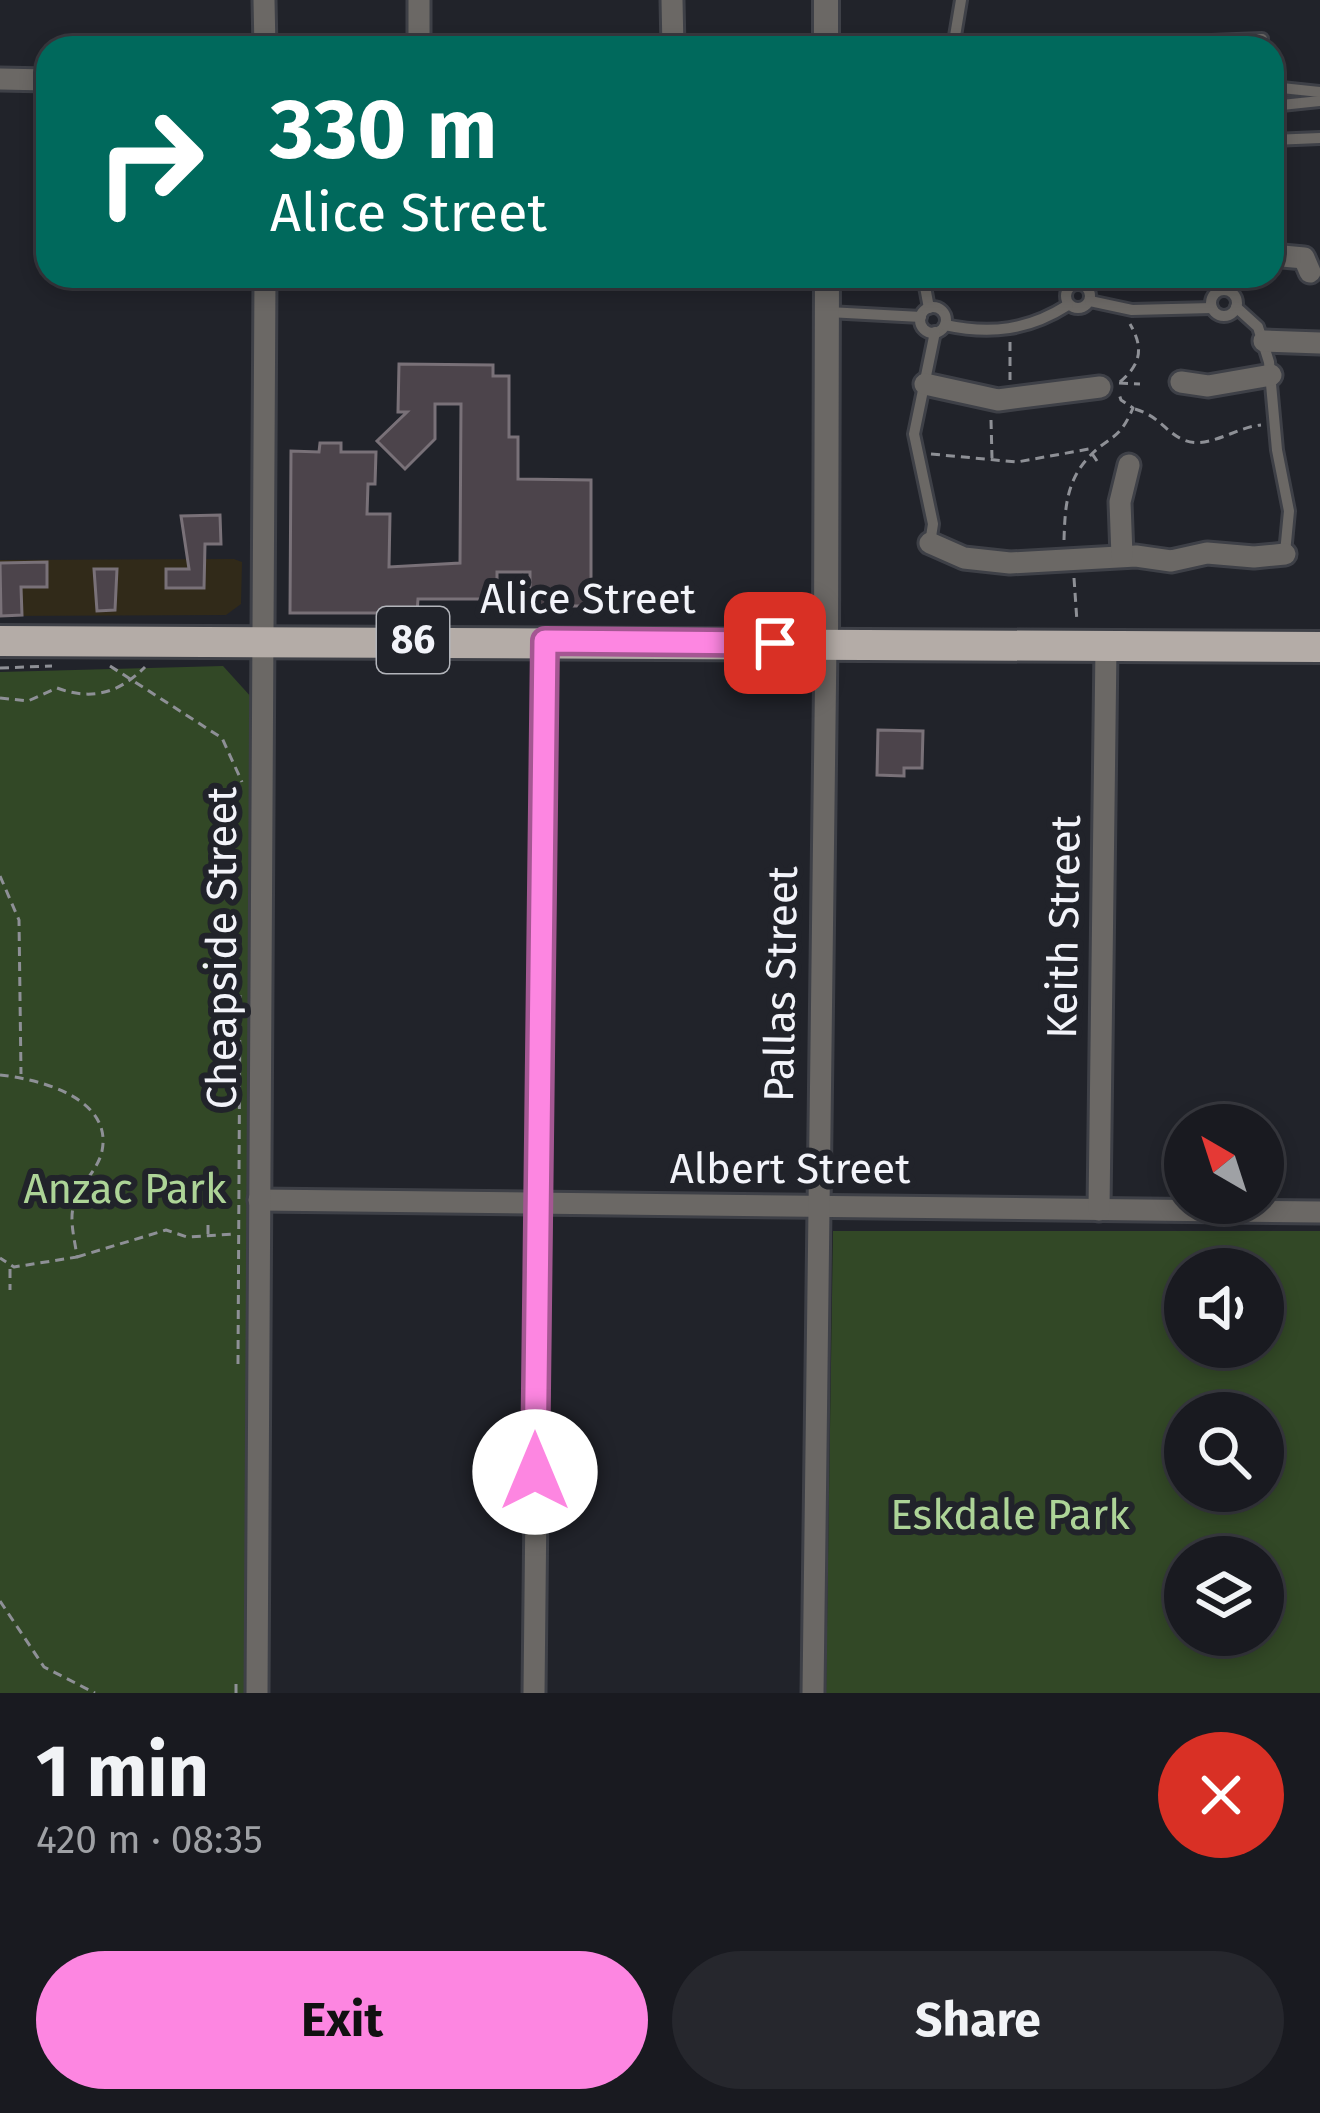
<!DOCTYPE html>
<html lang="en">
<head>
<meta charset="utf-8">
<style>
	:root { --surface:#191a20; --page:#26272d; --text:#f1f3f6; --muted:#9fa1a5; --line:#37383e; --accent:#fd86e1 }
	body { margin:0; font-family:"Fira Sans",sans-serif; background:var(--page); color:var(--text); height:100vh; display:flex; flex-direction:column; font-size:45px; white-space:nowrap }
	* { box-sizing:border-box; margin:0 }
	p { font-size:39px; color:var(--muted) }
	.icon { flex:none; width:66px; height:66px; fill:none; stroke:currentColor; stroke-width:2; stroke-linecap:round; stroke-linejoin:round }
	.map { position:relative; height:1693px; overflow:hidden }
	.drawer { display:flex; flex-direction:column; background:var(--surface); flex:1 }
	.drawer>* { flex:none }
	.top-card { position:absolute; left:36px; top:36px; width:1248px; height:252px; border-radius:36px; box-shadow:0 6px 18px #0003,0 0 0 3px var(--line); background:#00695c; color:#fff; overflow:hidden }
	.needle { width:78px; rotate:321deg }
	.controls { position:absolute; left:1164px; top:1104px; display:grid; gap:24px }
	.controls a { display:grid; place-items:center; width:120px; height:120px; border-radius:50%; background:var(--surface); box-shadow:0 6px 18px #0003,0 0 0 3px var(--line); font-size:60px }
	.pin { position:absolute; display:grid; place-items:center; width:102px; height:102px; color:#fff; margin:-51px; border-radius:24px; box-shadow:0 6px 18px #0006 }
	.me { position:absolute; width:132px; margin:-66px; rotate:0deg; stroke-linejoin:round; filter:drop-shadow(0 0 9px #0008) }
	.turn { display:flex; align-items:center; gap:42px; height:252px; padding:0 36px; font-size:54px }
	.turn .icon { width:156px; height:156px; stroke-width:2.5 }
	.turn b { display:block; font-size:84px; line-height:102px }
	.round { display:grid; place-items:center; flex:none; width:126px; height:126px; border-radius:63px; background:var(--page) }
	.headline { display:flex; align-items:center; justify-content:space-between; height:204px; padding:0 36px }
	h1 { font-size:72px; font-weight:700; line-height:90px }
	.cta { display:flex; gap:24px; margin-top:auto; padding:24px 36px }
	.cta a { flex:1; height:138px; border-radius:72px; background:var(--accent); color:#111; font-size:48px; font-weight:700; line-height:138px; text-align:center }
	.cta a+a { background:var(--page); color:var(--text) }
	.map>svg:first-child { display:block }
	.commercial { fill:#312a19 }
	.green { fill:#324826; fill-rule:evenodd }
	.building { fill:#4c444b; stroke:#797178; stroke-width:3 }
	.lines { fill:none; stroke-linecap:round; stroke-linejoin:round }
	.service-casing { stroke:#3e4047; stroke-width:16 }
	.minor-casing { stroke:#3e4047; stroke-width:27 }
	.tertiary-casing { stroke:#3e4047; stroke-width:30 }
	.primary-casing { stroke:#3e4047; stroke-width:36 }
	.path { stroke:#8e9096; stroke-width:3; stroke-dasharray:9 6; stroke-linecap:butt }
	.service { stroke:#6b6865; stroke-width:10 }
	.minor { stroke:#6b6865; stroke-width:21 }
	.tertiary { stroke:#6b6865; stroke-width:24 }
	.primary { stroke:#b4aca7; stroke-width:30 }
	.route-casing { stroke:#a45792; stroke-width:30 }
	.route { stroke:#fd86e1; stroke-width:21 }
	.labels { text-anchor:middle; dominant-baseline:central; stroke-width:12; stroke-linejoin:round; paint-order:stroke }
	.shield { fill:#21232a; stroke:#b3b5bb; stroke-width:3 }
	.shield-label { font-size:39px; font-weight:bold; fill:#f2f3f9 }
	.street-label { font-size:42px; fill:#f2f3f9; stroke:#21232a }
	.park-label { font-size:42px; fill:#add497; stroke:#21232a }
</style>
</head>
<body>
<div class="map">
<svg width="1320" height="1693" viewBox="0 0 1320 1693">
	<rect width="100%" height="100%" fill="#21232a"/>
	<polygon class="commercial" points="234,559 242,562 241,604 226,615 0,616 0,560"/>
	<g class="green">
		<polygon points="223,666 252,698 247,1693 0,1693 0,672"/>
		<path d="M833 1231H1320V1693H826ZM1185 1269H1263V1347H1185ZM1185 1413H1263V1491H1185ZM1185 1557H1263V1635H1185Z"/>
	</g>
	<g class="building">
		<polygon points="399,364 493,365 493,376 509,376 509,437 518,437 518,479 591,480 591,606 551,606 551,612 530,612 530,572 497,572 497,599 418,599 417,613 290,613 291,451 319,452 320,443 341,443 341,452 376,452 375,484 368,484 367,514 390,514 389,567 460,563 461,404 435,404 435,439 405,469 377,441 407,412 398,412"/>
		<polygon points="220,515 221,544 205,544 204,588 166,588 166,569 189,569 181,516"/>
		<polygon points="47,562 47,587 21,587 22,615 1,616 0,563"/>
		<polygon points="94,569 117,569 115,610 97,611"/>
		<polygon points="878,730 923,731 922,768 904,768 904,776 877,775"/>
	</g>
	<g class="lines">
		<defs>
			<g id="service">
				<polyline points="1186,42 1262,39"/>
				<polyline points="953,48 961,0"/>
				<polyline points="1272,87 1320,92"/>
				<polyline points="1272,106 1320,101"/>
				<polyline points="1272,140 1320,138"/>
				<polyline points="923,276 929,308"/>
				<circle cx="1078" cy="296" r="12"/>
				<circle cx="1224" cy="303" r="13"/>
				<polyline points="1090,301 1132,310 1212,308"/>
				<polyline points="1236,307 1258,327 1269,362 1277,450 1289,511 1285,553"/>
				<circle cx="933" cy="320" r="13"/>
				<polyline points="828,312 921,317"/>
				<path d="M945 325C991 335 1029 330 1068 305"/>
				<polyline points="930,543 933,524 914,434 935,332"/>
			</g>
			<g id="minor">
				<polyline points="264,0 265,48"/>
				<polyline points="419,0 419,48"/>
				<polyline points="672,0 673,48"/>
				<polyline points="0,79 48,80"/>
				<polyline points="1272,255 1304,258 1310,272"/>
				<polyline points="1264,341 1320,343"/>
				<polyline points="1181,382 1208,386 1271,375"/>
				<polyline points="925,384 998,400 1100,387"/>
				<polyline points="930,543 964,558 1010,563 1136,556 1171,561 1207,553 1254,557 1285,554"/>
				<polyline points="1122,556 1120,502 1129,465"/>
				<polyline points="259,1200 1320,1212"/>
				<polyline points="1099,1210 1106,646"/>
				<polyline points="257,1693 265,276"/>
				<polyline points="534,1693 545,641"/>
				<polyline points="813,1693 826,643"/>
			</g>
			<g id="tertiary">
				<polyline points="826,48 826,0"/>
				<polyline points="826,643 827,276"/>
			</g>
			<polyline id="primary" points="0,641 1320,647"/>
		</defs>
		<use href="#service" class="service-casing"/>
		<use href="#minor" class="minor-casing"/>
		<use href="#tertiary" class="tertiary-casing"/>
		<use href="#primary" class="primary-casing"/>
		<g class="path">
			<polyline points="1130,282 1130,295"/>
			<polyline points="1010,342 1010,380"/>
			<path d="M1120 382C1141 364 1144 348 1130 324"/>
			<polyline points="1119,383 1140,384"/>
			<path d="M1135 409C1161 417 1166 433 1184 440 1208 450 1236 427 1261 425"/>
			<polyline points="991,420 992,458"/>
			<polyline points="931,454 1017,462 1089,449 1099,464"/>
			<path d="M1064 540C1065 509 1066 482 1088 458 1110 434 1118 443 1133 408L1121 400 1118 391"/>
			<polyline points="1074,578 1077,622"/>
			<polyline points="110,666 222,738 242,782"/>
			<polyline points="0,668 52,666"/>
			<path d="M0 698 28 701 57 688C92 701 119 693 145 667"/>
			<polyline points="0,876 19,920 21,1074"/>
			<path d="M0 1075C39 1079 113 1098 102 1151 98 1170 81 1183 75 1201 68 1218 75 1240 77 1257L14 1267 0 1258"/>
			<polyline points="208,1234 208,1221"/>
			<polyline points="77,1257 166,1230 187,1237 235,1234"/>
			<polyline points="10,1269 10,1290"/>
			<polyline points="238,1364 240,989"/>
			<polyline points="0,1601 44,1667 95,1693"/>
			<polyline points="236,1693 236,1679"/>
		</g>
		<use href="#service" class="service"/>
		<use href="#minor" class="minor"/>
		<use href="#tertiary" class="tertiary"/>
		<use href="#primary" class="primary"/>
	</g>
	<g class="lines">
		<defs>
			<polyline id="route" points="535,1472 545,641 775,643"/>
		</defs>
		<use href="#route" class="route-casing"/>
		<use href="#route" class="route"/>
	</g>
	<g class="labels">
		<rect class="shield" x="377" y="607" width="72" height="66" rx="9"/>
		<g class="shield-label">
			<text x="413" y="640">86</text>
		</g>
		<g class="street-label">
			<text x="588" y="599">Alice Street</text>
			<text transform="translate(1064 927) rotate(-89)">Keith Street</text>
			<text transform="translate(222 948) rotate(-90)">Cheapside Street</text>
			<text transform="translate(781 984) rotate(-89)">Pallas Street</text>
			<text x="790" y="1169">Albert Street</text>
		</g>
		<g class="park-label">
			<text x="125" y="1189">Anzac Park</text>
			<text x="1010" y="1515">Eskdale Park</text>
		</g>
	</g>
</svg>
<div class="controls">
<a><svg class="needle" viewBox="-14 -14 28 28"><path d="M0-13l5 13h-10z" fill="#e53935"/><path d="M0 13l5-13h-10z" fill="#9fa1a5"/></svg></a>
<a><svg class="icon" aria-label="sound" viewBox="0 0 24 24"><path d="M4 9h4l5-4v14l-5-4H4zM17 9q2 3 0 6"/></svg></a>
<a><svg class="icon" aria-label="search" viewBox="0 0 24 24"><circle cx="10" cy="10" r="6"/><path d="M15 15l6 6"/></svg></a>
<a><svg class="icon" aria-label="layers" viewBox="0 0 24 24"><path d="M12 4l9 5-9 5-9-5zM3 14l9 5 9-5"/></svg></a>
</div>
<div class="pin" style="left:775px;top:643px;background:#d93025"><svg class="icon" aria-label="arrive" viewBox="0 0 24 24"><path d="M6 21V4h12l-3 4 3 4H6"/></svg></div>
<svg class="me" style="left:535px;top:1472px" viewBox="-20 -20 40 40"><circle r="19" fill="#fff"/><path d="M0-13L10 11 0 6-10 11z" fill="#fd86e1"/></svg>
<div class="top-card">
<div class="turn"><svg class="icon" aria-label="right" viewBox="0 0 24 24"><path d="M7 20v-9h11M14 6l5 5-5 5"/></svg><div><b>330 m</b>Alice Street</div></div>
</div>
</div>
<section class="drawer">
<div class="headline"><div><h1>1 min</h1><p>420 m · 08:35</p></div><a class="round" style="background:#d93025;color:#fff"><svg class="icon" aria-label="close" viewBox="0 0 24 24"><path d="M6 6l12 12M18 6L6 18"/></svg></a></div>
<div class="cta"><a>Exit</a><a>Share</a></div>
</section>
</body>
</html>
